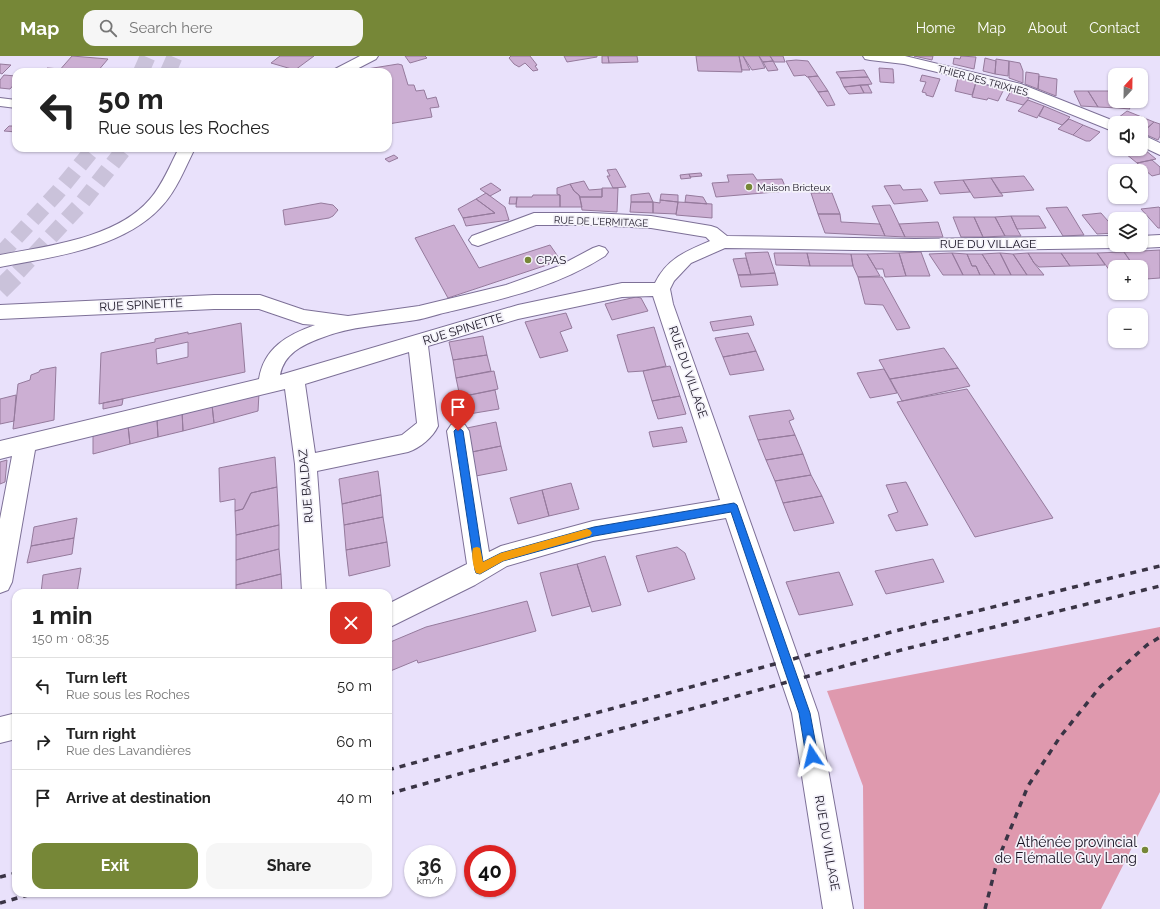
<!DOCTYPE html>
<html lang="en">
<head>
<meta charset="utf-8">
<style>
	body { margin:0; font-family:Raleway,sans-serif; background:#f6f6f6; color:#222; height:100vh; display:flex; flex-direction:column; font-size:15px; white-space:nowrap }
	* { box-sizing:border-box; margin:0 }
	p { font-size:13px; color:#767676 }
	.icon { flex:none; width:22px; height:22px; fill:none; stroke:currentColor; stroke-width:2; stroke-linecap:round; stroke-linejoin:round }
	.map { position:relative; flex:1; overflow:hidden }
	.sheet { position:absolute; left:12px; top:533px; width:380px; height:308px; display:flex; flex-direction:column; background:#fff; border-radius:12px; box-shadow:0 1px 3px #0004 }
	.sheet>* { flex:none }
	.banner { position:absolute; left:12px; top:12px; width:380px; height:84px; border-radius:12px; box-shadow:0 1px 3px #0004; background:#fff; color:#222; overflow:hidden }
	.needle { width:26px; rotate:22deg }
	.tools { position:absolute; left:1108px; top:12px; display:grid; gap:8px }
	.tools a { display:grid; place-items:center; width:40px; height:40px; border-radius:8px; background:#fff; box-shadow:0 1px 3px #0004; font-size:20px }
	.speed { position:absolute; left:404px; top:789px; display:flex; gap:8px; font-size:20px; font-weight:700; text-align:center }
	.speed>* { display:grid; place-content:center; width:52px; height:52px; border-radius:50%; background:#fff; box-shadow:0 1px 3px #0004; line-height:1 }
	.speed small { font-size:10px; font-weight:400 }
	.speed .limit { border:6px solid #d22; background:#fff; color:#111 }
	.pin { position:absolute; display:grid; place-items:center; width:34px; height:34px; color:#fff; margin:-41px -17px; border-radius:50% 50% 50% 0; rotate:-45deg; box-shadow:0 0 4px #0007 }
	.pin .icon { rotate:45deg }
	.me { position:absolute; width:44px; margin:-22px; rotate:350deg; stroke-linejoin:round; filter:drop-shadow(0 0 3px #0008) }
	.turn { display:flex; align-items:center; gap:14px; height:84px; padding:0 20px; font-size:18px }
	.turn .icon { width:52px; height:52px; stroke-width:2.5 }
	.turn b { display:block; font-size:28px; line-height:34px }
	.round { display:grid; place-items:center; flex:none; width:42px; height:42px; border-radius:12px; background:#f6f6f6 }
	.summary { display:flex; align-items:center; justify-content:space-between; height:68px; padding:0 20px }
	h1 { font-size:24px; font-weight:700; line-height:30px }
	.action { display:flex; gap:8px; margin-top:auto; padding:8px 20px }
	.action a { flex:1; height:46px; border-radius:12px; background:#768737; color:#fff; font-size:16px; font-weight:700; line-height:46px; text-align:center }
	.action a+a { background:#f6f6f6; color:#222 }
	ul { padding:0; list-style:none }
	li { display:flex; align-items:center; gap:12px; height:56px; padding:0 20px; border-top:1px solid #e0e0e0 }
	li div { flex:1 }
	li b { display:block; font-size:15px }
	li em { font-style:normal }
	header { display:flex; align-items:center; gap:24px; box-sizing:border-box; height:56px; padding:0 20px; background:#768737; color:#fff }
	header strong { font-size:19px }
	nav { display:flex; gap:22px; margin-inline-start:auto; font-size:14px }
	.search { width:280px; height:36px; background:#f6f6f6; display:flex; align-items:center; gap:10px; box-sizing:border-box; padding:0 14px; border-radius:12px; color:#767676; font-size:15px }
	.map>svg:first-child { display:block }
	.forest { fill:#df99ae }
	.building { fill:#ccafd3; stroke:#957a9c; fill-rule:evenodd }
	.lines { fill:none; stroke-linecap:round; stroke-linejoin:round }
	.major-tunnel-far1 { stroke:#cac2da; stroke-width:16; stroke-dasharray:16 8; stroke-linecap:butt }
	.major-tunnel { stroke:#cac2da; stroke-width:20; stroke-dasharray:20 10; stroke-linecap:butt }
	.minor-casing { stroke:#7d7097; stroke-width:2 }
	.minor { fill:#fff; fill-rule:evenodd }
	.rail { stroke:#3a3445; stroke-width:3.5; stroke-dasharray:6 6; stroke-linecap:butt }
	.route { fill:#1a73e8; stroke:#114b97 }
	.slow { fill:#f59e0b }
	.poi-dot { fill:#768737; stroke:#f4f2fa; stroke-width:1.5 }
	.labels { text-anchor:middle; stroke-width:3.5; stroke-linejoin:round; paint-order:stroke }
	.far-street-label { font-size:10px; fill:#171221; stroke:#f4f2fa }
	.far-poi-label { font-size:10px; fill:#171221; stroke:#f4f2fa; text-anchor:start }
	.street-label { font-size:12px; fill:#171221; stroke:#f4f2fa }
	.poi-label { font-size:12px; fill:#171221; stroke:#f4f2fa; text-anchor:start }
	.near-poi-label { font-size:14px; fill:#171221; stroke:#f4f2fa; text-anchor:end }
</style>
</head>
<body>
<header>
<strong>Map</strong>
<div class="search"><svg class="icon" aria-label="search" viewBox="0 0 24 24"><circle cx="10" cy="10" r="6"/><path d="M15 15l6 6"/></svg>Search here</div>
<nav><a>Home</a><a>Map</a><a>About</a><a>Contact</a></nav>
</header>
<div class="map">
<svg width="1160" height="853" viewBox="0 0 1160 853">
	<rect width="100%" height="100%" fill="#e9e1fb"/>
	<path class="forest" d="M1160,571V736L1101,853H864L863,730L827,635Z"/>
	<path class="building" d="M72,0L108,3L97,16H58Z
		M280,0H314L295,14L271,7Z
		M405,0H425L427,2L410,7Z
		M511,0H530L537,9L535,10L538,14L533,15L525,7L519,11L514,8L509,2Z
		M564,0H597V1L567,6Z
		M602,0H608L609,7H602Z
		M608,0H637L638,6L609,7Z
		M696,0H739L742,16L698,15Z
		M739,0H743L750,14H742Z
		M743,0H759L765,12L752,14Z
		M759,0H770L773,5L763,6Z
		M770,0H783L785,6H774Z
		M914,0H933L932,4Z
		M961,0L976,1L974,13L953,8L954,2L960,3Z
		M985,2L996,5L995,18L983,15Z
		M996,3L1009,5L1008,20L995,18Z
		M796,4L808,5L818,20L807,21L805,19L794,20L786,5Z
		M773,5L778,14L768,15L763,6Z
		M1009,5L1020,7L1023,15V27L1009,22Z
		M0,8L11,9L2,18L0,17Z
		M398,8L402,9L408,29H414L416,35L424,34L427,43L436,41L439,51L430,52L432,61L388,68V16H363L367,13Z
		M47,12L61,13L58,16H43Z
		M879,12L893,13L894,27L880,26Z
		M864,14L868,21L840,22L836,16Z
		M1026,16L1039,18L1038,33L1025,28Z
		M4,19L16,20V26L10,33L0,32V24Z
		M922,19L940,23L933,41L926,39V37L922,36L926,26L920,25Z
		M818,20L828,35L818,36L808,21Z
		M1039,20L1057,23L1056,40L1038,33Z
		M868,21L872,28L844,31L840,22Z
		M958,22L976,26L972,39L955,35Z
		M976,26L1004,33L998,45L988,42L987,44L972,41Z
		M860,29L864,37L849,38L844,31Z
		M860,29H868L872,37H864Z
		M828,35L835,49L827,50L818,36Z
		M1011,35L1030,41L1023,49L1006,44Z
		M1074,35H1088L1098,51L1081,50Z
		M1088,35H1110L1118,52L1098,51Z
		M1110,35L1115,36V45H1125L1130,53L1118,52Z
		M1028,44L1044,50L1037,62L1018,55Z
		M1044,50L1070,61L1062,69L1039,60Z
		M1127,55L1154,66L1142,77L1141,67H1119L1114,65Z
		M1069,63L1083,69L1073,79L1058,73Z
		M1154,66L1160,68V80L1158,84L1142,77Z
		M16,67V76L4,75L9,70H13Z
		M1083,69L1100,76L1090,85H1086L1073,79Z
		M1141,91L1145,94L1126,98L1120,93H1141Z
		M1145,94L1156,103L1137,107L1126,98Z
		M394,99L398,102L389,106L385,103Z
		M1152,104L1160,111V118L1152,120L1137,107Z
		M616,113L626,131L613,132L607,120H610L607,114Z
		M701,117L702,120L690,121L689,118Z
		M689,118L691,122L681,123L680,119Z
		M753,118L757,124L782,123L787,135L716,141L712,127L729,126L727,119Z
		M1024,120L1034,134L1000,137L991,122Z
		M991,122L1003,140L974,142L963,124Z
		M963,124L970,136L940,138L934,126Z
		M584,125L589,134L602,133V141H580L579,139L574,135L570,128Z
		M491,127L501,134L490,140L480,133Z
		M570,128L574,135L579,139L582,151H560V139L557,138V132Z
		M900,129L903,134L921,133L928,145L894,148L884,130Z
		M602,132H618L617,156L582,154L580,141H602Z
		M486,137L505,151L509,164L466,170L463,162L495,157L476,143Z
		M649,137L653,146H631V139Z
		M811,137H832L840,158H818Z
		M661,138L678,139V146L660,144Z
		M533,139H560V151H516L517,141H532Z
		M686,139L703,141L707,148L685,146Z
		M510,141H517L516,148H509Z
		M476,143L495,157L463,162L458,153Z
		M660,144L678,146L676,158L653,157V146L660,147Z
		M631,146H653V157L630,156Z
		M678,146L712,148V162L676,159Z
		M321,147L333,149L338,154L333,160L329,162L285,169L283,154Z
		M890,149L899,168L905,181L885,180L872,150Z
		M1067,151L1084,179L1063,180L1046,152Z
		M1159,151L1160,152V172H1158L1141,153Z
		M1101,157L1115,173V177L1097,178L1082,159Z
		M818,158H840L841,166L880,168L885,180L825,177Z
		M1011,160L1017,173L1021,180H1005L995,161Z
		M1011,160H1039L1046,172L1017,173Z
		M953,161H974L983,181H961Z
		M974,161H995L1005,180L983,181Z
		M938,166L943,181H905L899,168Z
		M454,169L479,212L550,189L559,202L548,207L550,208L448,242L415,182Z
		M1160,194V222L1146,223L1141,218V211H1134L1124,196Z
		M768,196L775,217L751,219L745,197Z
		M921,196L930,220H906L899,197Z
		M1124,196L1134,210L1115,211V222L1097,197Z
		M774,197H807L810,210L776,209Z
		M807,197L851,198L853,210H810Z
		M899,197L906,220L885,221L883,213H876L867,198Z
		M952,197L967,198L972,210H976L980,219H963Z
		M952,197L963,219H943L929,198Z
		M1000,197L1013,198L1027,219H1011Z
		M1000,197L1011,219H995L982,198Z
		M1028,197H1061L1070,210L1039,211L1034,207Z
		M1028,197L1034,207L1044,219H1027L1013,198Z
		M1061,197H1097L1105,209L1070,210Z
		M851,198H867L880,220L858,221L853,210Z
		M967,198H982L995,219H980L976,210H972Z
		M746,202L751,219H738L733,203Z
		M775,217L778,229L741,231L738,219Z
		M858,221H882L910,272L897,274L883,249L865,248Z
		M636,241L641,242L648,255L612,264L605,248Z
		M566,257L572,272L560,276L568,295L540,302L525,266Z
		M751,260L754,269L713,275L710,266Z
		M241,267L245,316L99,348L101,297L155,286V283L188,276V278ZM188,286V301L157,308L156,293Z
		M654,271L666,310L643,315L628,316L617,279Z
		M748,277L756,295L723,301L715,282Z
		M483,280L487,299L453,304L449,286Z
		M944,292L958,312L890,323L879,304Z
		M756,295L764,314L730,319L723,301Z
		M487,299L491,315L456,322L453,304Z
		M670,310L680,340L652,345L643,315Z
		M56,311L54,364L13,373L18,328L30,324L31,319L39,316L40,314Z
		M958,312L970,330L902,345L890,323Z
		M884,313L897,337L870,342L857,317Z
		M494,315L498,333L460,341L456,322Z
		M967,333L1053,462L975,481L897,346Z
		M495,334L499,353L463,359L460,341Z
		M259,337L258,355L214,367L212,349Z
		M16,339L14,365L0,368V343Z
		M680,340L686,358L658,363L652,345Z
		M123,343L122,349L103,353V347Z
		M212,349L214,367L183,375L182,355Z
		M790,354L794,363L789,365L795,379L758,384L749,360Z
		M182,355L183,375L158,381L157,363Z
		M157,363L158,381L130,388L128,370Z
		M496,366L501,390L472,396L467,372Z
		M128,370L130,388L93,398V380Z
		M682,371L687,386L653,391L649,376Z
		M795,379L803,398L766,404L758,384Z
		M501,390L507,414L476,420L472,396Z
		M803,398L811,419L775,425L766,404Z
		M275,401L277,431L251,437L243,453L235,455V443L220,446L219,412Z
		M7,404L5,426L0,428V406Z
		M378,415L381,439L342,448L339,423Z
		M811,419L822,440L783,447L775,425Z
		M906,426L928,469L896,475L888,459L898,456L886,429Z
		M571,427L579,453L549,460L542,434Z
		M277,431L279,469L236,479L235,455L243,453L251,437Z
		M542,434L549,460L518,468L510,442Z
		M381,439L383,461L344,469L342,448Z
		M822,440L834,467L794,475L783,447Z
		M383,461L387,486L346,494L344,469Z
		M77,462L74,482L31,490L34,471Z
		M279,469V493L236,504V479Z
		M74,482L72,498L27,507L31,490Z
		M387,486L390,510L349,520L346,494Z
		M677,491L685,497L695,523L648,536L636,500Z
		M279,493L281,518L236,529V504Z
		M605,500L621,549L592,556L577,508Z
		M933,503L944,526L886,538L875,515Z
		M577,508L590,550L552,560L540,517Z
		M81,512L77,537H41L43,519Z
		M839,516L853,549L799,559L786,526Z
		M281,518L282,537H236V529Z
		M527,545L536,575L418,607L417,604L388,616V587L426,571Z"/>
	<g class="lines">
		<path class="major-tunnel-far1" d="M141,16L148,0
			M168,16L175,0
			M0,199L57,137L94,92
			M18,216L81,148L125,92"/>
		<path class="major-tunnel" d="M0,234L19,215"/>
		<defs>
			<path id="minor" d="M360,0H378L376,3L351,16H333L335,13Z
				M863,0H905L1021,28L1119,67H1115V76L1110,74L1011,34L904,8L870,4L865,3Z
				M0,42L16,44V52L0,50Z
				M1141,78L1160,87V99L1141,90Z
				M179,92H195C185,112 176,136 160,152C121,193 52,201 0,211V199C48,190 117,182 150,143C163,128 170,109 179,92Z
				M534,157H592L651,160L711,170L717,172L727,180L915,183L1115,180V189H1122L1115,192L915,195L725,192L691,207L674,225L670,233L673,248L818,657L853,853H823L792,657L726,462L593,485L507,510L475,529L388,572V548L467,508L447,375L451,369L458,366L465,369L469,375L489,496L501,490L593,465L720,444L653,240L622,241L518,263L428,290L438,370C433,381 420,392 408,396L317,415L326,537H302L295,408L285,333L35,394L12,526L8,534L0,537V463L12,400L0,403V385L259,323C264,292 287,279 315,269L303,268L259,253H214L0,263V249L214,239H260L304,254L348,260L419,250L506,229L559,210L593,192L599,190L605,192L608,196L605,200C557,231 503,243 448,256C438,258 427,262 416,264C384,269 351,270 321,282C302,289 284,298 280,319L518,249L622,227H655C667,202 687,195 710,185L706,181L651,172L592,169H536L478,190L472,188L469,184L472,180ZM409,296L417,367L402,379L315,397L305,328Z
				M1160,179V191L1141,192L1134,189H1141V180Z
				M16,657V683L0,687V661Z"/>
		</defs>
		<use href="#minor" class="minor-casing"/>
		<use href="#minor" class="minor"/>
		<path class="rail" d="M388,714L895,575L1160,510
			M388,738L905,593L1160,530
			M0,821L16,817
			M0,847L35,837
			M985,853L997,806L1028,730L1060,681L1100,631L1147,589L1160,581"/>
	</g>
	<path class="route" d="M458,371L463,375L483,506L501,497L594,471L734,447L737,449L810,657L818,700L816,704L812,705L808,704L806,700L799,657L731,456L594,480L503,505L480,518L476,517L475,514L454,375Z"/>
	<path class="slow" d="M587,473L590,474L592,477L590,480L503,505L480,518L476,517C473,510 471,499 473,492L477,491L480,492L483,506L501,497Z"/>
	<g class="poi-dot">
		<circle cx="749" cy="131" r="4"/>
		<circle cx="528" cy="204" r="4"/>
		<circle cx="1145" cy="794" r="4"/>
	</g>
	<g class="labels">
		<g class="far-street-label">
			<text transform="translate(983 24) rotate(15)" y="4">THIER DES TRIXHES</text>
			<text transform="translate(601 165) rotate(2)" y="4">RUE DE L'ERMITAGE</text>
		</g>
		<g class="far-poi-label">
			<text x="757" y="135">Maison Bricteux</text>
		</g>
		<g class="street-label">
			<text x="988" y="192">RUE DU VILLAGE</text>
			<text transform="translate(141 249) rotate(-3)" y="4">RUE SPINETTE</text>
			<text transform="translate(463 273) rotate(-17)" y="4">RUE SPINETTE</text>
			<text transform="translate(688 316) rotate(71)" y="4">RUE DU VILLAGE</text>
			<text transform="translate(306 430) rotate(-95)" y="4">RUE BALDAZ</text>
			<text transform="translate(827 787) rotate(80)" y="4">RUE DU VILLAGE</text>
		</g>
		<g class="poi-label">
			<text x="536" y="208">CPAS</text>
		</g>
		<g class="near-poi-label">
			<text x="1137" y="791">Athénée provincial<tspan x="1137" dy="16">de Flémalle Guy Lang</tspan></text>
		</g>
	</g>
</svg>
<div class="tools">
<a><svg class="needle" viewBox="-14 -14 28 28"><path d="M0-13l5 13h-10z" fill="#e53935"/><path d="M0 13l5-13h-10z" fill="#767676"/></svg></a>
<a><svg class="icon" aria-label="sound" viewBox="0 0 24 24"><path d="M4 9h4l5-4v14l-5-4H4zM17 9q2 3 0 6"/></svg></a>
<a><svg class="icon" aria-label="search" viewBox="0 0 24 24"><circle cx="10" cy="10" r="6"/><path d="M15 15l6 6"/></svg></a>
<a><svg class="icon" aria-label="layers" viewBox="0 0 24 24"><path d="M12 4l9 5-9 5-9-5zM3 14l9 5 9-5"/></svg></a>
<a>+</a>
<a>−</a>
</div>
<div class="speed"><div>36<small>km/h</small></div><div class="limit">40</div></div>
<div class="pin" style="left:458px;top:375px;background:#d93025"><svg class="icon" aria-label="arrive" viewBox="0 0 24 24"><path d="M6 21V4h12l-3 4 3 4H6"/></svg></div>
<svg class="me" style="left:812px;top:700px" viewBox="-20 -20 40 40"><path d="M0-17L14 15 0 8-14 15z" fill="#1a73e8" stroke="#fff" stroke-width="4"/></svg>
<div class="banner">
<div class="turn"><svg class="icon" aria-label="left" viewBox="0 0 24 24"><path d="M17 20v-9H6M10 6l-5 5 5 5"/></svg><div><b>50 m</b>Rue sous les Roches</div></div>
</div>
<section class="sheet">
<div class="summary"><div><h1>1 min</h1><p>150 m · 08:35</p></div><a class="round" style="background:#d93025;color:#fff"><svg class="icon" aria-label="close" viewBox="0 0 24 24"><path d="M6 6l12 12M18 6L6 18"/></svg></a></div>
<ul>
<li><svg class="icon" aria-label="left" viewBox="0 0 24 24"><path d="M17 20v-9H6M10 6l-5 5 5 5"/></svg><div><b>Turn left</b><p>Rue sous les Roches</p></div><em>50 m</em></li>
<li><svg class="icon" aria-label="right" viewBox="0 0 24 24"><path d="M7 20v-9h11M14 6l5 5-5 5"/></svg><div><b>Turn right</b><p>Rue des Lavandières</p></div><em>60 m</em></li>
<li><svg class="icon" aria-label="arrive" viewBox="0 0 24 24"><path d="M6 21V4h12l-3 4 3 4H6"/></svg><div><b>Arrive at destination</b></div><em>40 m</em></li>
</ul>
<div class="action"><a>Exit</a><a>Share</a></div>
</section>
</div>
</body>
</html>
